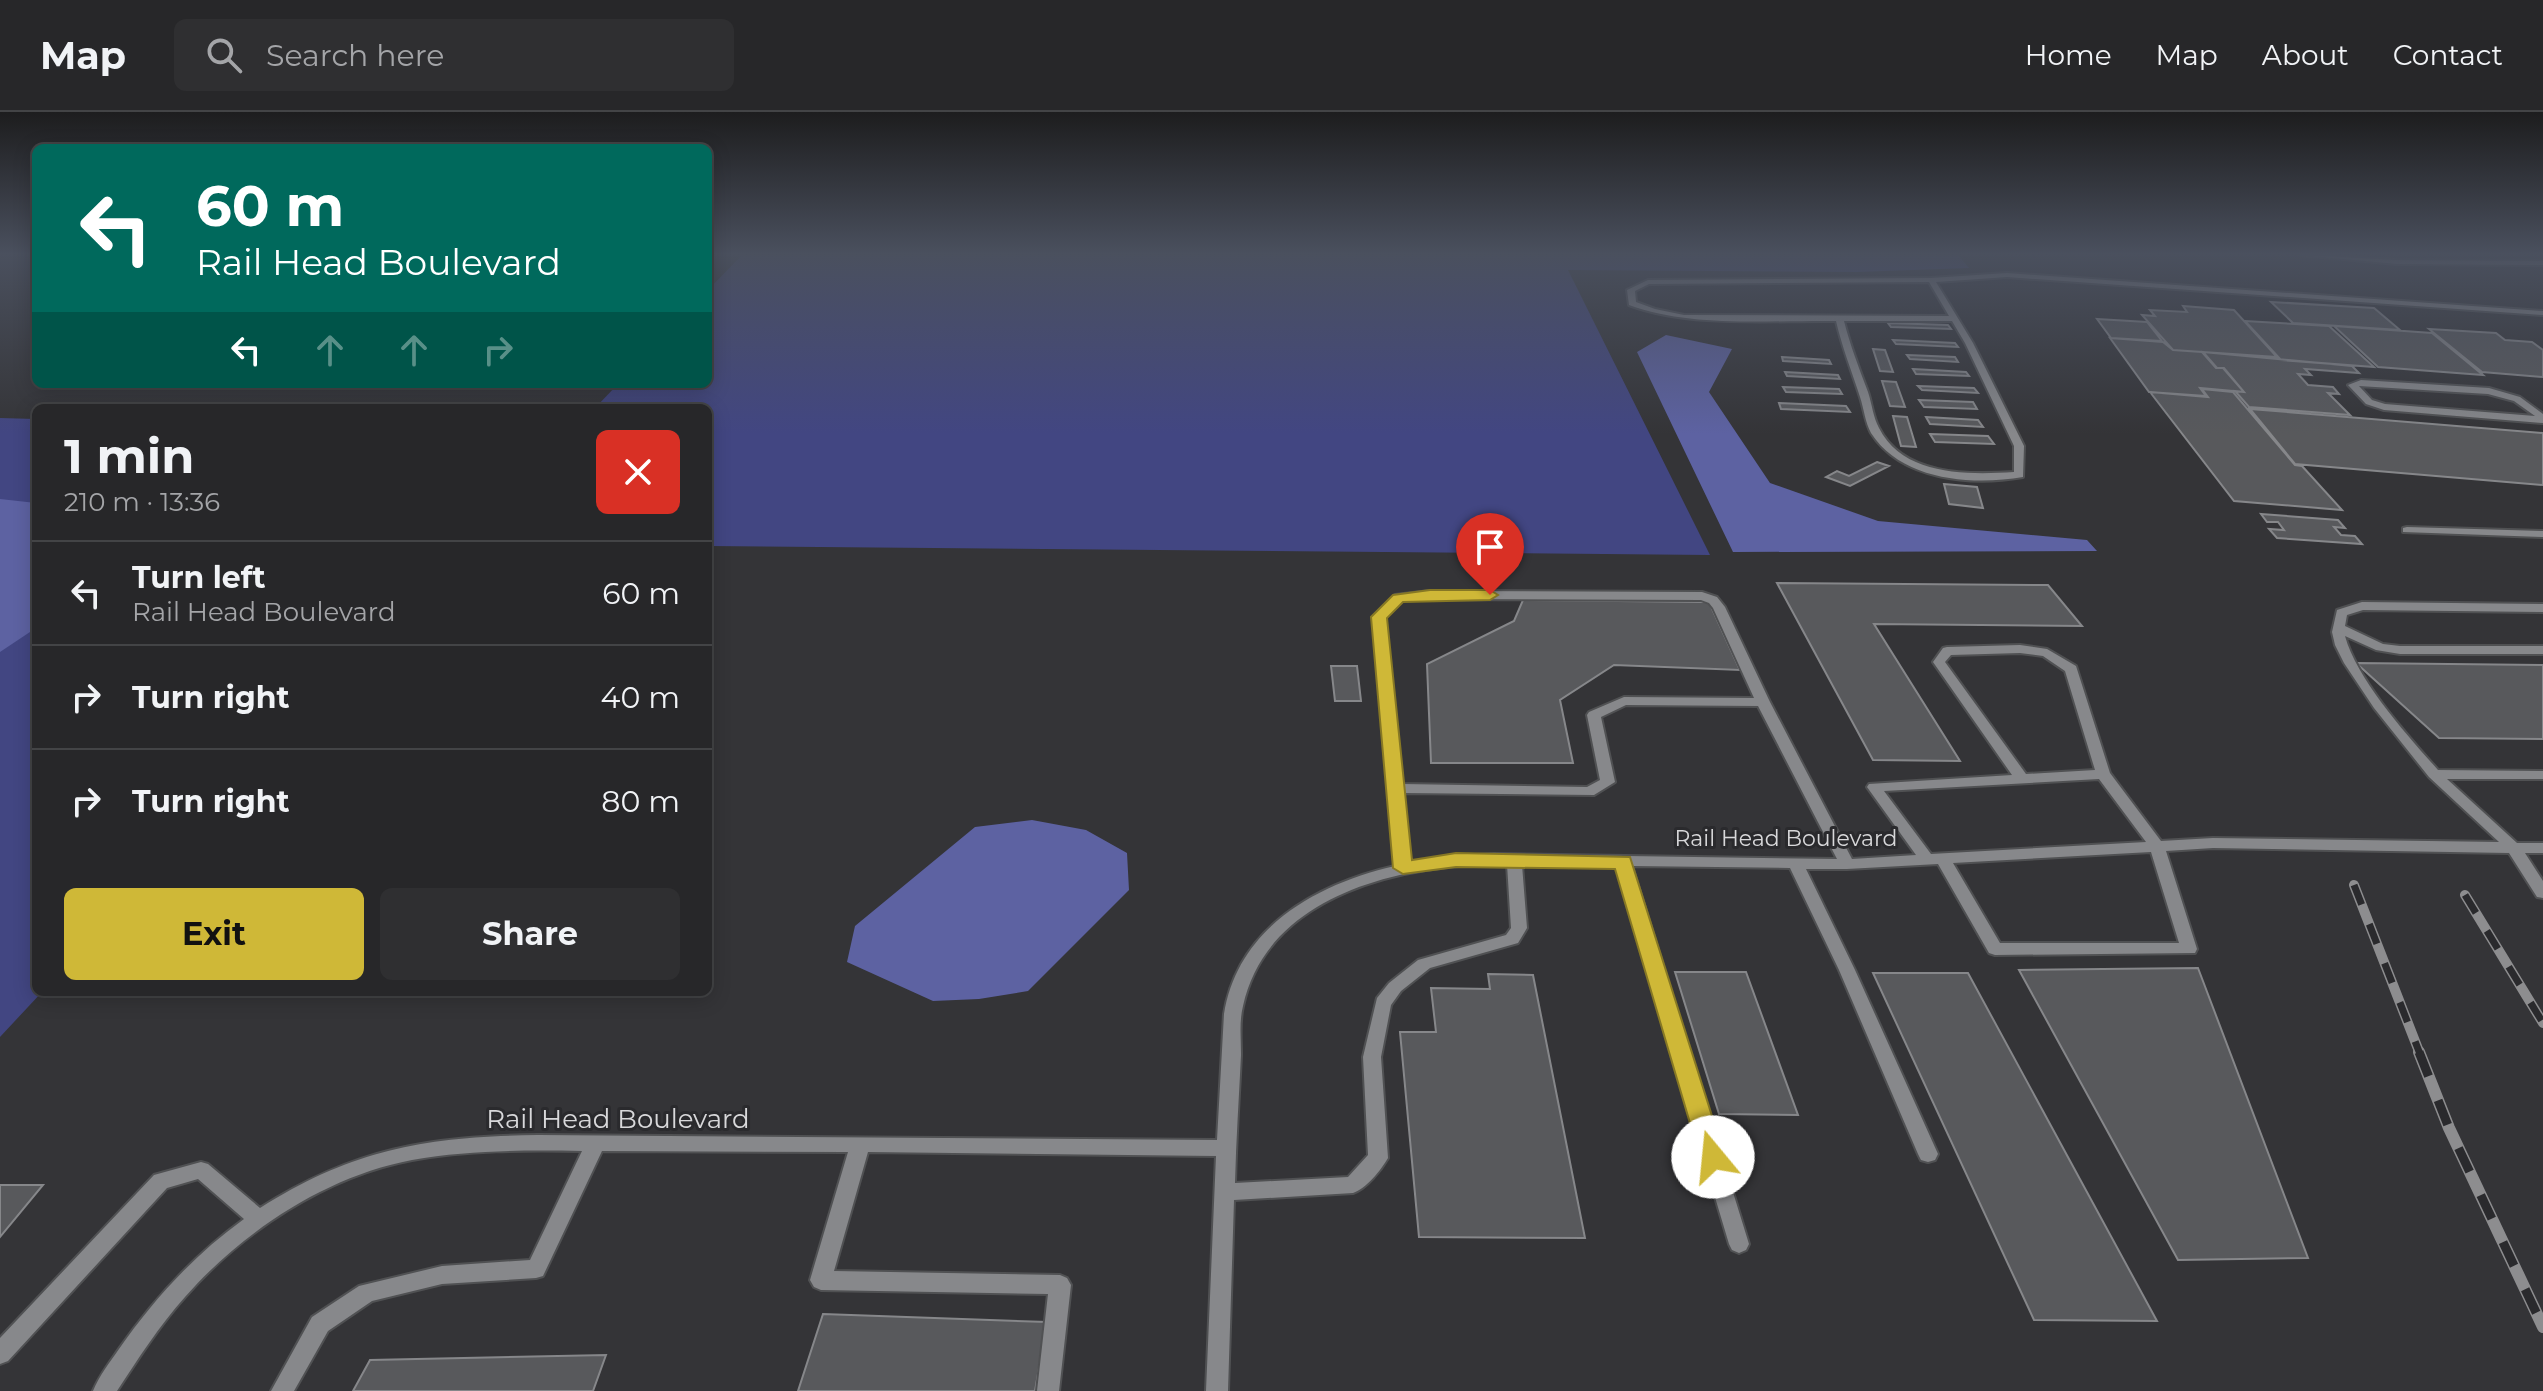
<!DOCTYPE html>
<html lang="en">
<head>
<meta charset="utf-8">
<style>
	body { margin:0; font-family:Montserrat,sans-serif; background:#2f2f31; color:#f1f3f6; height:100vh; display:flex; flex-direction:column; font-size:30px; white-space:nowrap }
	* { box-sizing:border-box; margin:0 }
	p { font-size:26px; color:#a4a5a8 }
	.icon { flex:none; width:44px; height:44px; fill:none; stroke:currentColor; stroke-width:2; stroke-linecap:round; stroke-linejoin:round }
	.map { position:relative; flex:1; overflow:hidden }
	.panel { position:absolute; left:32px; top:292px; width:680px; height:592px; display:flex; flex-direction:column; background:#272729; border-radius:12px; box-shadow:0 4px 20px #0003,0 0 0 2px #434446 }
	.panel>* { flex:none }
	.hud { position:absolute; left:32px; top:32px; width:680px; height:244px; border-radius:12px; box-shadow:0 4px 20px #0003,0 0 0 2px #434446; background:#00695c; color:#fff; overflow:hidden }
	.pin { position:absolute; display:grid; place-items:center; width:68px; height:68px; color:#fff; margin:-82px -34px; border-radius:50% 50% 50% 0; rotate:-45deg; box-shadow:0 0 8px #0007 }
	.pin .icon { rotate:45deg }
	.me { position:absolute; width:88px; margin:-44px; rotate:343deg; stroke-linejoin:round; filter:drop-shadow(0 0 6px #0008) }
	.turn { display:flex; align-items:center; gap:28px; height:168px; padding:0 32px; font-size:36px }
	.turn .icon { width:104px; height:104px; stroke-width:2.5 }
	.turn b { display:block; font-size:56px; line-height:68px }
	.lanes { display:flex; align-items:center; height:76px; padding:0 32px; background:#0003; justify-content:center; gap:40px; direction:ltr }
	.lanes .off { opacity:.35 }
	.round { display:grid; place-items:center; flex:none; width:84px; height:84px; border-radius:12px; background:#2f2f31 }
	.headline { display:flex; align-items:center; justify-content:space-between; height:136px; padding:0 32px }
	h1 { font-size:48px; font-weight:700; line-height:60px }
	.button { display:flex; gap:16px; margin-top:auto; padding:16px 32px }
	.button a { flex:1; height:92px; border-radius:12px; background:#cfb837; color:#111; font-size:32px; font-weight:700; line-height:92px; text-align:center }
	.button a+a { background:#2f2f31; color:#f1f3f6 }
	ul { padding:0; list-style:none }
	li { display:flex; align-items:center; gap:24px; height:104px; padding:0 32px; border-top:2px solid #434446 }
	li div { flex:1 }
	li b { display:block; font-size:30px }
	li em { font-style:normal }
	header { display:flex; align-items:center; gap:48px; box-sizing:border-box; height:112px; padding:0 40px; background:#272729; border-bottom:2px solid #434446 }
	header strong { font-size:38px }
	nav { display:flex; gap:44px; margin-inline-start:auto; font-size:28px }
	.search { width:560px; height:72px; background:#2f2f31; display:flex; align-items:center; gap:20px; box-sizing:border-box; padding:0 28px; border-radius:12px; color:#a4a5a8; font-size:30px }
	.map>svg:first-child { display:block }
	.green { fill:#424682 }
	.water { fill:#5d62a2 }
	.building { fill:#58595c; stroke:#86878a; stroke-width:2 }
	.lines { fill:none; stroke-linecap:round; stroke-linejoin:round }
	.minor-casing { stroke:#505153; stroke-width:4 }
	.minor { fill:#87888b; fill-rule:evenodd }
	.rail-far1-casing { stroke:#8d8d8f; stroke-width:10 }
	.rail-casing { stroke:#8d8d8f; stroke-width:12 }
	.rail-far1 { stroke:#2a2a2d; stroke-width:7; stroke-dasharray:21; stroke-linecap:butt }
	.rail { stroke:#2a2a2d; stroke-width:9; stroke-dasharray:26; stroke-linecap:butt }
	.route { fill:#cfb837; stroke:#877824; stroke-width:2 }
	.labels { text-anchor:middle; stroke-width:6; stroke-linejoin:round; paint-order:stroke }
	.street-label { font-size:22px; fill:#d8d8da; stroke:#2a2a2d }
	.near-street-label { font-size:26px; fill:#d8d8da; stroke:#2a2a2d }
</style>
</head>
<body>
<header>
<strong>Map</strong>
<div class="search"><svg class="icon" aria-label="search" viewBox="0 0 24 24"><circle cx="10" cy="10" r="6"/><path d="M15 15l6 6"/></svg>Search here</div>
<nav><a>Home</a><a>Map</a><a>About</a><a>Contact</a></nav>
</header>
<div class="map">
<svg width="2543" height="1279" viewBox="0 0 2543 1279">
	<rect width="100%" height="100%" fill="#343437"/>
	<path class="green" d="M742,143H1958L1969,156L1857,160L1568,158L1710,443L708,434V296H595L618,272H708V178Z
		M0,306L36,307V880H42L0,925Z"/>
	<path class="water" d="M1666,223L1732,237L1709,280L1770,371L1878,409L2087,428L2097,439L1733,440L1637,240Z
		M0,387L36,391V516L0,540Z
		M1032,708L1086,718L1127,741L1129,778L1028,879L979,887L933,889L847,850L855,814L975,715Z"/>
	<path class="building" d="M2271,190L2374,196L2400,218L2293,211Z
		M2183,194L2234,198L2277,245L2173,238L2142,203L2155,204L2150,198L2187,200Z
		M2097,207L2147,210L2162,229L2111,226Z
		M2245,209L2329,214L2374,255L2281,248Z
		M1888,211L1948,213L1951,217L1891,215Z
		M2334,214L2432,221L2483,263L2378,255Z
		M2429,217L2496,221L2505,228L2532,230L2543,238V265L2482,260Z
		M2110,226L2163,230L2173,238L2202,240L2216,256H2223L2244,280L2200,276L2206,284L2149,280Z
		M1893,228L1955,231L1958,235L1896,232Z
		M1873,237L1885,238L1893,260L1880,259Z
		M2203,240L2352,254L2359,261L2305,257L2311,263L2298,262L2308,273L2333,275L2339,282L2328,281L2350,303L2249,295L2235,279L2244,280L2224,256H2217Z
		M1907,243L1955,245L1958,250L1910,247Z
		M1782,245L1829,248L1831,252L1783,249Z
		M1913,257L1966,260L1969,264L1916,262Z
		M1785,260L1838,263L1840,267L1787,264Z
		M1882,269L1896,270L1905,295L1890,294Z
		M1918,274L1974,276L1978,281L1922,278Z
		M1783,275L1839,277L1842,282L1786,280Z
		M2202,277L2233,280L2295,353L2302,354L2342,398L2234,389L2150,280L2208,285Z
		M1919,288L1973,290L1977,297L1924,295Z
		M1779,291L1846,294L1850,300L1781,297Z
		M2250,297L2543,321V373L2295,352Z
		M1893,304L1907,305L1916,335L1901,334Z
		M1926,305L1978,308L1983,315L1930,312Z
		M1930,322L1988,324L1994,332L1935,330Z
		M1877,350L1889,354L1850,374L1826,365L1837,359L1849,364Z
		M1944,372L1977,375L1983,396L1949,392Z
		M2261,402L2338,408L2345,416L2334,415L2341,423L2355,424L2362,432L2277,426L2269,417L2284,418L2278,410H2267Z
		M1777,471L2048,473L2082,514L1874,512L1960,649L1873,648Z
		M1523,488L1709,490L1740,558L1614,553L1560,588L1573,651H1431L1427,552L1514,509Z
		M2356,551L2543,553V627L2439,626Z
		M1331,554H1357L1361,589H1335Z
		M2198,856L2308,1146L2178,1148L2019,858Z
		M1675,860H1746L1798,1003L1719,1002Z
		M1873,861H1968L2157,1209L2034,1208Z
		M1488,862L1533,863L1585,1126L1419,1125L1400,920H1436L1431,876L1490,877Z
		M0,1073H43L0,1125Z
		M823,1202L1047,1210L1035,1279H798Z
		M606,1243L593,1279H353L370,1248Z"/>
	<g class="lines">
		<defs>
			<path id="minor" d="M2301,143L2397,148L2543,149V153L2397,152Z
				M2007,161L2543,199V203L2007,165L1936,170L1973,231L2024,334L2023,365C1971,374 1901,368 1871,321C1865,310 1864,297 1860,285C1852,260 1842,235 1836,209C1770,208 1691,216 1629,193L1627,178L1648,168L1931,166ZM1929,170L1949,204L1684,203L1655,197L1636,190L1635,179L1649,172ZM1844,209H1952L1965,231L2014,334V360C1968,363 1903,364 1879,316C1873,305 1872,292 1868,280C1859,256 1850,233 1844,209Z
				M2361,268L2489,276L2520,285L2543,302V311L2384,298L2366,292L2348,273ZM2359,274L2488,282L2514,289L2535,304L2385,292L2372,288Z
				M2407,415L2543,419V425L2403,420V416Z
				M1430,479L1702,480L1717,485L1725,495L1770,590L1852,747L1916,743L1867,675L1869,672L2012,663L1933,550L1943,536L1947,535L2020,533L2047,537L2076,554L2110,661L2161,729L2213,726L2499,730L2429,665L2374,596L2344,551L2335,533L2332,520L2337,498L2362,490L2543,492V500L2363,498L2347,503L2345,514L2383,532L2400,534H2543V542H2400L2376,538L2345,524C2357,568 2407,623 2438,658L2543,659V667H2447L2517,731H2543V741H2525L2543,769V786L2537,785L2509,741L2213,736L2166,739L2197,837L2195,841L1995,843L1989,841L1938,752L1847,757H1806L1855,858L1938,1042L1935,1048L1928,1050L1921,1048L1918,1042L1839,858L1790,756L1632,754L1749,1132L1746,1138L1739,1141L1732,1138L1729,1132L1616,754L1522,753L1527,816L1518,831L1430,856L1401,879L1391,893L1381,945L1388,1046C1381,1058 1366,1077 1353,1081L1234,1088L1228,1279H1206L1216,1044L868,1040L834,1159L1060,1163L1067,1166L1071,1173L1059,1279H1037L1048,1182L821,1178L814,1175L810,1168L848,1040L602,1039L543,1164L536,1166L442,1172L372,1189L328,1219L294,1279H271L312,1205L359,1174L442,1154L530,1148L582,1039C525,1038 468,1038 412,1048C326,1064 242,1120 185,1185C159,1214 138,1247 117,1279H93C99,1264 110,1250 119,1237C154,1187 194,1143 244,1107L198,1067L167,1076L8,1249L0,1252V1226L154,1063L201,1050L208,1052L260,1096C355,1036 427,1025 538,1023L1217,1028L1224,902C1238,815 1317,772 1395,754L1373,505L1395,483ZM1430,487L1701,488L1709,491L1713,496L1754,586L1624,585L1589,600L1587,603L1600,668L1587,675L1402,672L1385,506L1402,489ZM2020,541L2043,544L2065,559L2095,658L2026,662L1945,550L1951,543ZM1626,593L1758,594L1837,747L1494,742L1456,744L1410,751L1403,681L1594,683L1615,670L1601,605ZM2099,667L2146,730L1931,742L1884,679ZM2151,740L2179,831H2000L1953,751ZM1507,752L1511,816L1506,823L1418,848L1389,871L1377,886L1363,945L1368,1043L1348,1065L1235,1071C1236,1028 1239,985 1241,943C1241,926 1239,910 1243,894C1268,780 1407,751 1507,752Z"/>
		</defs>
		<use href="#minor" class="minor-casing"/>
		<use href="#minor" class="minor"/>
		<defs>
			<path id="rail-far1" d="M2354,773L2420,942
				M2465,783L2543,911"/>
			<path id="rail" d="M2419,940L2449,1016L2543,1215"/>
		</defs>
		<use href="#rail-far1" class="rail-far1-casing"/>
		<use href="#rail" class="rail-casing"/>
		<use href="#rail-far1" class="rail-far1"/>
		<use href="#rail" class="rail"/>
	</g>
	<linearGradient id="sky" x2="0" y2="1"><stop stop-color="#1d1d1e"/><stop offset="0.44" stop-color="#4a505e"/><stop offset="1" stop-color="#4a505e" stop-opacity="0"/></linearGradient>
	<rect width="2543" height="322" fill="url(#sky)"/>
	<path class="route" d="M1430,478H1490L1498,483L1490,488L1403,490L1387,506L1412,748L1456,741L1630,745L1725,1045L1722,1052L1713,1055L1704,1052L1700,1045L1615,757L1456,755L1403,762L1393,756L1371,505L1393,483Z"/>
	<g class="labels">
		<g class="street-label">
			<text x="1786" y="734">Rail Head Boulevard</text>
		</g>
		<g class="near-street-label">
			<text x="618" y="1016">Rail Head Boulevard</text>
		</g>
	</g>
</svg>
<div class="pin" style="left:1490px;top:483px;background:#d93025"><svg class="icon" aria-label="arrive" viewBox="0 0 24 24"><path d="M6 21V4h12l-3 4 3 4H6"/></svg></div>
<svg class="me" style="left:1713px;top:1045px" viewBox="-20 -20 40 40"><circle r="19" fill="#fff"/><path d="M0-13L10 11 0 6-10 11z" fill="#cfb837"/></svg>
<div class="hud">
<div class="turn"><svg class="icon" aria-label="left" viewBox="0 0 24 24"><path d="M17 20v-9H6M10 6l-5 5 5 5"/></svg><div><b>60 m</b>Rail Head Boulevard</div></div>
<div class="lanes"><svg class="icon" aria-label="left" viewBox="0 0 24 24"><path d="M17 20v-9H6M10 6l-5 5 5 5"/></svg><svg class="icon off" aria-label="ahead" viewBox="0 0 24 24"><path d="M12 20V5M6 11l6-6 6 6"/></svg><svg class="icon off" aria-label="ahead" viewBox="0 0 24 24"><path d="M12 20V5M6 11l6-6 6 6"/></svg><svg class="icon off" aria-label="right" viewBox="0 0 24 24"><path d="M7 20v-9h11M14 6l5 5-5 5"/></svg></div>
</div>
<section class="panel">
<div class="headline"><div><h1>1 min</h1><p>210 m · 13:36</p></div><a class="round" style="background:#d93025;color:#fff"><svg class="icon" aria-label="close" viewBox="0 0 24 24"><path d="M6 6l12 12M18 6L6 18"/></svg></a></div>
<ul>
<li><svg class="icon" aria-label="left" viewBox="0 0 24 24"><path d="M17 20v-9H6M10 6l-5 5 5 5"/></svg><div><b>Turn left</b><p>Rail Head Boulevard</p></div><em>60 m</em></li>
<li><svg class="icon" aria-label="right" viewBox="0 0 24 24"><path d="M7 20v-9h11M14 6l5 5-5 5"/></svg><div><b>Turn right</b></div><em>40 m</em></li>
<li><svg class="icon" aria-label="right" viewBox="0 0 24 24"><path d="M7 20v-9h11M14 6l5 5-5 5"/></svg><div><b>Turn right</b></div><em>80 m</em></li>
</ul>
<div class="button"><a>Exit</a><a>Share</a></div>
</section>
</div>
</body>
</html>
